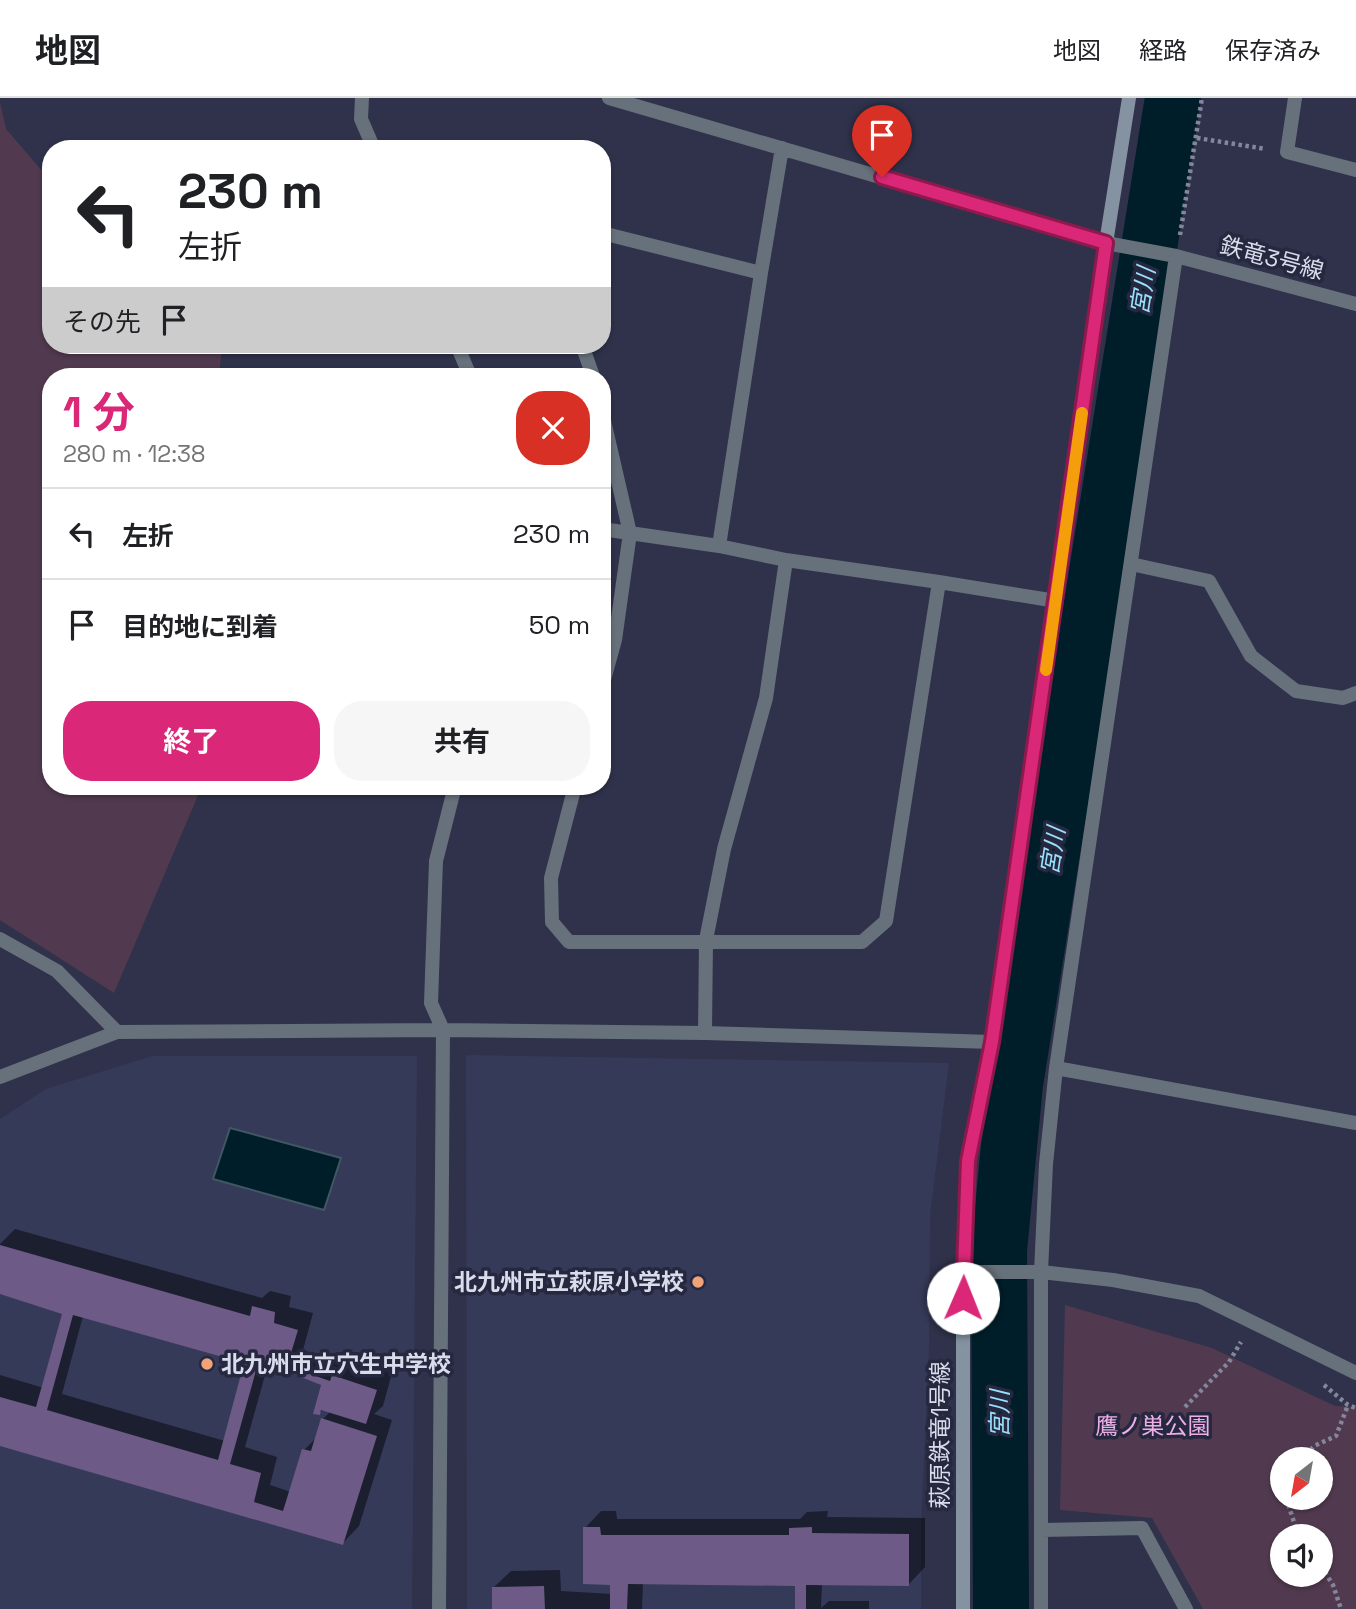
<!DOCTYPE html>
<html lang="ja">
<head>
<meta charset="utf-8">
<style>
	body { margin:0; font-family:"Space Grotesk","Noto Sans JP",sans-serif; background:#f6f6f6; color:#202124; height:100vh; display:flex; flex-direction:column; font-size:26px; white-space:nowrap }
	* { box-sizing:border-box; margin:0 }
	p { font-size:23px; color:#757577 }
	.icon { flex:none; width:38px; height:38px; fill:none; stroke:currentColor; stroke-width:2; stroke-linecap:round; stroke-linejoin:round }
	.map { position:relative; flex:1; overflow:hidden }
	.panel { position:absolute; left:42px; top:270px; width:569px; height:427px; display:flex; flex-direction:column; background:#fff; border-radius:28px; box-shadow:0 2px 5px #0004 }
	.panel>* { flex:none }
	.hud { position:absolute; left:42px; top:42px; width:569px; height:214px; border-radius:28px; box-shadow:0 2px 5px #0004; background:#fff; color:#202124; overflow:hidden }
	.needle { width:46px; rotate:211deg }
	.tools { position:absolute; left:1270px; top:1349px; display:grid; gap:14px }
	.tools a { display:grid; place-items:center; width:63px; height:63px; border-radius:50%; background:#fff; box-shadow:0 2px 5px #0004; font-size:35px }
	.pin { position:absolute; display:grid; place-items:center; width:60px; height:60px; color:#fff; margin:-72px -30px; border-radius:50% 50% 50% 0; rotate:-45deg; box-shadow:0 0 7px #0007 }
	.pin .icon { rotate:45deg }
	.me { position:absolute; width:77px; margin:-38px; rotate:1deg; stroke-linejoin:round; filter:drop-shadow(0 0 5px #0008) }
	.turn { display:flex; align-items:center; gap:24px; height:147px; padding:0 21px; font-size:32px }
	.turn .icon { width:91px; height:91px; stroke-width:2.5 }
	.turn b { display:block; font-size:49px; line-height:60px }
	.then { display:flex; align-items:center; height:66px; padding:0 21px; background:#0003; gap:14px; font-size:26px }
	.round { display:grid; place-items:center; flex:none; width:74px; height:74px; border-radius:28px; background:#f6f6f6 }
	.headline { display:flex; align-items:center; justify-content:space-between; height:119px; padding:0 21px }
	h1 { font-size:42px; font-weight:700; line-height:52px; color:#db2777 }
	.cta { display:flex; gap:14px; margin-top:auto; padding:14px 21px }
	.cta a { flex:1; height:80px; border-radius:28px; background:#db2777; color:#fff; font-size:28px; font-weight:700; line-height:80px; text-align:center }
	.cta a+a { background:#f6f6f6; color:#202124 }
	ul { padding:0; list-style:none }
	li { display:flex; align-items:center; gap:21px; height:91px; padding:0 21px; border-top:2px solid #e0e0e0 }
	li div { flex:1 }
	li b { display:block; font-size:26px }
	li em { font-style:normal }
	header { display:flex; align-items:center; gap:42px; box-sizing:border-box; height:98px; padding:0 35px; background:#fff; border-bottom:2px solid #e0e0e0 }
	header strong { font-size:33px }
	nav { display:flex; gap:38px; margin-inline-start:auto; font-size:24px }
	.map>svg:first-child { display:block }
	.built { fill:#353a58 }
	.green { fill:#513a4f; fill-rule:evenodd }
	.water { fill:#001e29; stroke:#415763; stroke-width:2 }
	.shadow { fill:#0007; fill-rule:evenodd }
	.lines { fill:none; stroke-linecap:round; stroke-linejoin:round }
	.river { stroke:#001e29; stroke-width:56 }
	.building { fill:#6d5a86; fill-rule:evenodd }
	.path { stroke:#84879b; stroke-width:4.5; stroke-dasharray:3.5 3.5; stroke-linecap:butt }
	.street { stroke:#67717b; stroke-width:14 }
	.secondary { stroke:#8492a2; stroke-width:14 }
	.route-casing { stroke:#8e194d; stroke-width:18 }
	.route { stroke:#db2777; stroke-width:12 }
	.slow { stroke:#f59e0b; stroke-width:12 }
	.poi-dot { fill:#f0a378; stroke:#25283f; stroke-width:2.5 }
	.labels { text-anchor:middle; stroke-width:7; stroke-linejoin:round; paint-order:stroke }
	.street-label { font-size:23px; fill:#d9dceb; stroke:#25283f }
	.poi-label { font-size:23px; font-weight:bold; fill:#d9dceb; stroke:#25283f; text-anchor:end }
	.park-label { font-size:23px; fill:#eeafe7; stroke:#25283f }
	.water-label { font-size:24px; font-style:italic; fill:#98e1fd; stroke:#25283f }
</style>
</head>
<body>
<header>
<strong>地図</strong>
<nav><a>地図</a><a>経路</a><a>保存済み</a></nav>
</header>
<div class="map">
<svg width="1356" height="1511" viewBox="0 0 1356 1511">
	<rect width="100%" height="100%" fill="#2f324a"/>
	<path class="built" d="M466,957L949,965L930,1118L929,1250L921,1429V1511H467Z
		M152,958H417L412,1511H0V1021L46,991Z"/>
	<path class="green" d="M0,4L6,31L51,83V247H222L219,278H51V688H202L114,895L0,822Z
		M1065,1207L1212,1250L1335,1308L1356,1309V1511H1203L1152,1420L1060,1412ZM1283,1362H1321V1400H1283ZM1283,1438H1321V1477H1283Z"/>
	<path class="water" d="M230,1030L341,1060L324,1112L213,1081Z"/>
	<path class="shadow" d="M15,1131L262,1200L270,1193L291,1198L289,1209L313,1215L303,1252L345,1266L350,1261L392,1275L383,1308L374,1316L392,1322L359,1428L343,1445L0,1347V1277L44,1290L65,1215L0,1194V1146ZM83,1218L246,1263L225,1343L62,1296ZM267,1270L287,1272L324,1286L319,1315L324,1311L331,1313L323,1321L318,1338L304,1352L291,1394L270,1387L277,1359L245,1349Z
		M601,1413H616L617,1421H800L807,1414L828,1413L827,1419L925,1420V1469L909,1486H822L821,1510L829,1503H869V1511H796L797,1487L643,1484L642,1511H494V1489L511,1473L560,1472L561,1493L612,1496V1485L585,1430Z"/>
	<g class="lines">
		<path class="river" d="M1001,1511L999,1152L1015,986L1173,0"/>
	</g>
	<path class="building" d="M0,1147L250,1218L252,1208L275,1214L274,1225L298,1232L287,1268L330,1283L332,1277L377,1292L366,1326L321,1312L320,1317L313,1316L321,1287L286,1273L285,1276L257,1269L230,1366L261,1375L254,1404L283,1413L302,1351L311,1353L321,1320L377,1338L343,1447L0,1348V1299L36,1309L62,1216L0,1196ZM73,1217L244,1265L218,1362L47,1312Z
		M583,1429H600L601,1437H789V1430L812,1429V1435L909,1436V1488L806,1487V1511H795V1488L628,1486L627,1511H610V1487L583,1486Z
		M544,1488L545,1511H492V1489Z"/>
	<g class="lines">
		<path class="path" d="M1197,40L1266,51
			M1180,137L1202,0
			M1324,1287L1348,1307L1356,1310
			M1185,1309L1229,1264L1241,1244
			M1301,1362L1314,1348L1336,1338L1348,1307
			M1286,1400L1296,1430L1301,1438
			M1321,1468L1333,1487L1341,1511"/>
		<path class="street" d="M362,0L361,21L374,51
			M609,0L1106,145L1176,158L1356,206
			M1295,0L1287,54L1356,72
			M602,135L761,175
			M457,247L470,278
			M582,247L593,278
			M602,314L630,435L615,542L602,589
			M602,431L719,448L786,462L939,484L1056,503
			M719,448L761,175L782,50
			M1131,466L1209,483L1251,558L1296,593L1343,600L1356,595
			M575,688L551,780L552,824L569,844H862L886,823L939,484
			M0,841L57,873L117,934
			M705,935L706,842L724,751L766,600L786,462
			M1056,970L1356,1025
			M0,979L117,934L443,932L705,935L992,944
			M963,1174H1041L1113,1182L1199,1198L1356,1275
			M1042,1432L1142,1430L1186,1511
			M439,1511L443,932L431,905L436,763L455,688
			M1041,1511V1174L1046,1066L1056,970L1176,158"/>
		<path class="secondary" d="M963,1511V1174L968,1063L992,944L1106,145L1129,0"/>
	</g>
	<g class="lines">
		<defs>
			<path id="route" d="M882,79L1106,145L992,944L968,1063L963,1200"/>
		</defs>
		<use href="#route" class="route-casing"/>
		<use href="#route" class="route"/>
		<path class="slow" d="M1046,572L1082,315"/>
	</g>
	<g class="poi-dot">
		<circle cx="698" cy="1184" r="7"/>
		<circle cx="207" cy="1266" r="7"/>
	</g>
	<g class="labels">
		<g class="street-label">
			<text transform="translate(1272 160) rotate(15)" y="8">鉄竜3号線</text>
			<text transform="translate(940 1337) rotate(-90)" y="8">萩原鉄竜1号線</text>
		</g>
		<g class="poi-label">
			<text x="684" y="1192">北九州市立萩原小学校</text>
			<text x="221" y="1274" text-anchor="start">北九州市立穴生中学校</text>
		</g>
		<g class="park-label">
			<text x="1153" y="1336">鷹ノ巣公園</text>
		</g>
		<g class="water-label">
			<text transform="translate(1143 193) rotate(-81)" y="8">宮川</text>
			<text transform="translate(1053 753) rotate(-81)" y="8">宮川</text>
			<text transform="translate(1000 1316) rotate(-90)" y="8">宮川</text>
		</g>
	</g>
</svg>
<div class="tools">
<a><svg class="needle" viewBox="-14 -14 28 28"><path d="M0-13l5 13h-10z" fill="#e53935"/><path d="M0 13l5-13h-10z" fill="#757577"/></svg></a>
<a><svg class="icon" aria-label="sound" viewBox="0 0 24 24"><path d="M4 9h4l5-4v14l-5-4H4zM17 9q2 3 0 6"/></svg></a>
</div>
<div class="pin" style="left:882px;top:79px;background:#d93025"><svg class="icon" aria-label="arrive" viewBox="0 0 24 24"><path d="M6 21V4h12l-3 4 3 4H6"/></svg></div>
<svg class="me" style="left:963px;top:1200px" viewBox="-20 -20 40 40"><circle r="19" fill="#fff"/><path d="M0-13L10 11 0 6-10 11z" fill="#db2777"/></svg>
<div class="hud">
<div class="turn"><svg class="icon" aria-label="left" viewBox="0 0 24 24"><path d="M17 20v-9H6M10 6l-5 5 5 5"/></svg><div><b>230 m</b>左折</div></div>
<div class="then">その先<svg class="icon" aria-label="arrive" viewBox="0 0 24 24"><path d="M6 21V4h12l-3 4 3 4H6"/></svg></div>
</div>
<section class="panel">
<div class="headline"><div><h1>1 分</h1><p>280 m · 12:38</p></div><a class="round" style="background:#d93025;color:#fff"><svg class="icon" aria-label="close" viewBox="0 0 24 24"><path d="M6 6l12 12M18 6L6 18"/></svg></a></div>
<ul>
<li><svg class="icon" aria-label="left" viewBox="0 0 24 24"><path d="M17 20v-9H6M10 6l-5 5 5 5"/></svg><div><b>左折</b></div><em>230 m</em></li>
<li><svg class="icon" aria-label="arrive" viewBox="0 0 24 24"><path d="M6 21V4h12l-3 4 3 4H6"/></svg><div><b>目的地に到着</b></div><em>50 m</em></li>
</ul>
<div class="cta"><a>終了</a><a>共有</a></div>
</section>
</div>
</body>
</html>
